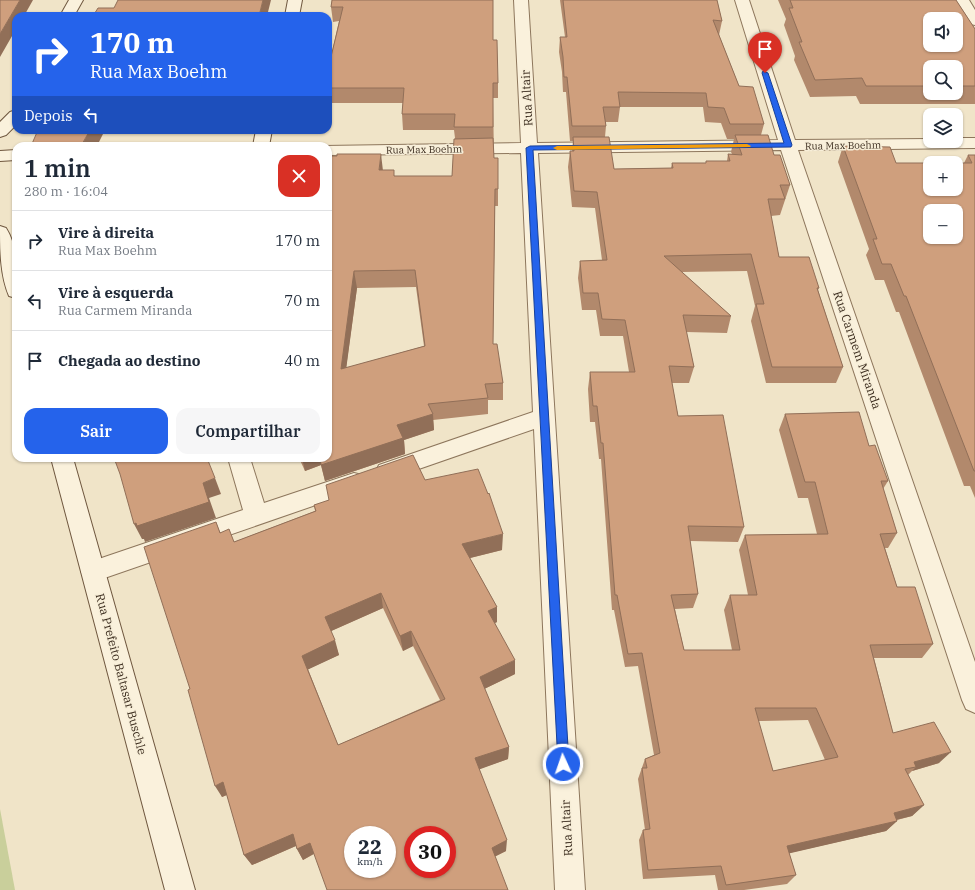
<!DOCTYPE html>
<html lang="pt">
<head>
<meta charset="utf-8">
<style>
	body { margin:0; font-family:"IBM Plex Serif",serif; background:#f6f6f7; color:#1f2937; height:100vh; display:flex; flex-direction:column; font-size:15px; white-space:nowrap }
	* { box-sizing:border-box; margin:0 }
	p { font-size:13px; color:#747a83 }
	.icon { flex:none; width:22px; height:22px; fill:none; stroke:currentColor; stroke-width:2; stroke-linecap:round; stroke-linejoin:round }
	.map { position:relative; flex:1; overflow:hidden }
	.details { position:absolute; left:12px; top:142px; width:320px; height:320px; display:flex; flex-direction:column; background:#fff; border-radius:12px; box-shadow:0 1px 3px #0004 }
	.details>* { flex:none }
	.top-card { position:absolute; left:12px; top:12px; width:320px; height:122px; border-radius:12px; box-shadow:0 1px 3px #0004; background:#2563eb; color:#fff; overflow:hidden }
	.buttons { position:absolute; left:923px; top:12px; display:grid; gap:8px }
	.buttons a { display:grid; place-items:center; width:40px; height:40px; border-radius:8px; background:#fff; box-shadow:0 1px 3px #0004; font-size:20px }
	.speed { position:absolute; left:344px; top:826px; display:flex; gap:8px; font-size:20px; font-weight:700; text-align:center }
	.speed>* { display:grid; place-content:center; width:52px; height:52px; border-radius:50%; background:#fff; box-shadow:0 1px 3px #0004; line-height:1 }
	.speed small { font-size:10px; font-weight:400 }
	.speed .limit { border:6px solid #d22; background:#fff; color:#111 }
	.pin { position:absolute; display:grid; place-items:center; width:34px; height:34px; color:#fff; margin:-41px -17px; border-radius:50% 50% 50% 0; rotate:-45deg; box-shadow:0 0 4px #0007 }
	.pin .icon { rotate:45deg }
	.me { position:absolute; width:44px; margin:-22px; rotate:357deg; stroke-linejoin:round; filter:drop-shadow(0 0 3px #0008) }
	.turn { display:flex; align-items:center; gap:14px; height:84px; padding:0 12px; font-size:18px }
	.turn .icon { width:52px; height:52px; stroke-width:2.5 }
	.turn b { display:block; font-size:28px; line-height:34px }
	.then { display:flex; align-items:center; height:38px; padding:0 12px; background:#0003; gap:8px; font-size:15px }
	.round { display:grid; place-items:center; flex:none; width:42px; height:42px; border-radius:12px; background:#f6f6f7 }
	.overview { display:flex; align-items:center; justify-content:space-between; height:68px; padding:0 12px }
	h1 { font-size:24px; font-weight:600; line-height:30px }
	.action { display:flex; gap:8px; margin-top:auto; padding:8px 12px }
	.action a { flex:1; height:46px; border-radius:12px; background:#2563eb; color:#fff; font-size:16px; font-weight:600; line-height:46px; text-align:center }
	.action a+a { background:#f6f6f7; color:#1f2937 }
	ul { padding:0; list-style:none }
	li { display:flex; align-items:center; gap:12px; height:60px; padding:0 12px; border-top:1px solid #e0e1e3 }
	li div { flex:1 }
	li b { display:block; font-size:15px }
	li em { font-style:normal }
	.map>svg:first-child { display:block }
	.green { fill:#c9cf9b }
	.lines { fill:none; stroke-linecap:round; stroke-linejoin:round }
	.street-casing { stroke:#8d765c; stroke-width:2 }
	.secondary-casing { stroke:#6f573f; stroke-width:2 }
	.street { fill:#faf1dc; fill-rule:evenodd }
	.secondary { fill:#faf1dc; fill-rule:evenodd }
	.wall { fill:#b2896c; fill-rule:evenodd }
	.shaded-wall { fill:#916f58 }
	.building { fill:#cf9f7d; stroke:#916f58; fill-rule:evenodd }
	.route { fill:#2563eb; stroke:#184099 }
	.slow { fill:#f59e0b }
	.labels { text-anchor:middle; stroke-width:3; stroke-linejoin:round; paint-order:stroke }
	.far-street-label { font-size:10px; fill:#3d2e20; stroke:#f7eed8 }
	.street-label { font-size:12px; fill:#3d2e20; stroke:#f7eed8 }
</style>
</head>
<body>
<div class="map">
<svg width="975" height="890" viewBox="0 0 975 890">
	<rect width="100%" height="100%" fill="#f0e4c8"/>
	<path class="green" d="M0,809L15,890H0Z"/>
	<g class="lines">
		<defs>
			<path id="street" d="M514,0H528L537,143L778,140L735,0H749L795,140L930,139V141H956V138H975V148L798,150L975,662V713L966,709L962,700L781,150L538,153L585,890H555L534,429L387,480L379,477L376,471L379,465L533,412L521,153L328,155V146H324L521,143Z
				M955,0H969L975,10V25L970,24Z
				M228,458H250L264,503L354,473L362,475L365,482L362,489L93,582L84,578L81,571L84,564L243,510Z"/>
			<path id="secondary" d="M69,0H83L74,16H60Z
				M288,0H302L299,16H285Z
				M16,110V125L6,135L0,137V122L10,112Z
				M256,130H272L269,146H253Z
				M16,150V160L0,161V151Z
				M0,226L6,228C19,248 16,275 16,298L9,296C0,275 0,249 0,226Z
				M51,458H73L195,890H165Z"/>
		</defs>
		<use href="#street" class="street-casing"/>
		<use href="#secondary" class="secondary-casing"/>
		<use href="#street" class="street"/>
		<use href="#secondary" class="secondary"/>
	</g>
	<path class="wall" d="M332,0L493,40L498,83V98H493L494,158H498V206H495L493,344L503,383V400H488V414L433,420L434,430L404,440L405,454L325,481L321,465L305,471L299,458H328V156L382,170L395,176H452L455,138L454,130H403L402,114L403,103H328V61H330L339,21L333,22L331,7ZM416,287L424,346L346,368L357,288Z
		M560,0H717L722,21L719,35L739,86L764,124L761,135L774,155L790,185L780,215L771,216L779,257L819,288L818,290L843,367L836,383H766L751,321L755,306L747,271L682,272L731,316L727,333L686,332L694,367L689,383H672L678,416L744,527L738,542L690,541L698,594L693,608L675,609L684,650H732L724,610L730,595H748L739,550L745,535L817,534L808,498H798L779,430L785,414L869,446L888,481L883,489L897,533L888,548H885L897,587L933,644L922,658H874L893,733L939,763L912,771L908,775L924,805L912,816L897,820V821L886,831L789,853L796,875L787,884L744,890H718L715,875L643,879L639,840L643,830H645L638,779L645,759L654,755L638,666L625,667L614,610H612L601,459H599L595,422H590L588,389L590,372H629L623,336H600L596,310H582L578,278L580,261L602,260L595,208L572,207L568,167L570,151H572L573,141H570L566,92H563L562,72L559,52L560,37H565ZM620,107H703L705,122L721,123L727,139H734L731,152L732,154H728L727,161H706V163H672L671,168L614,169L605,137L606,126V122H618ZM808,720L825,760L773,771L758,721Z
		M778,0H956L975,29V104H860L856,96L810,97L794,60L795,56L784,25L786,19ZM930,67H956V93H930Z
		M843,146L896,163H964L968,155H975V498L970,486H964L899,312H896L884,280H875L866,255L869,249L838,162Z
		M425,480L502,550L470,558L497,607V622L495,623L515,674L484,689L509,747L508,759L479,769L506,851L496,856L314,854L303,860L297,849L296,846L252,865L244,855L227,795L222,797L190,689L216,522L220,532L234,542L315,511L314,505ZM383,608L403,651L413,646L440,700L338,745L308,669L339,655L331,631Z"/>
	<path class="shaded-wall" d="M20,0H33L24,16H16V29L0,57V34Z
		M263,0H271L267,16H259Z
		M90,130H105L97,146H81Z
		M381,154L383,171L379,170Z
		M354,271L357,288L344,385L341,369Z
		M433,414L434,430L404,440L405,454L325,481L321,465L305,471L302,458H320L397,425Z
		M215,478L221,494L209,498L216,518L145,542L144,539H142L134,524L203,483Z
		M503,534L502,550L462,560V544Z
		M381,593L383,608L329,632L325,617Z
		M497,607V622L488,626V611Z
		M411,631L413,646L403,651L400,636Z
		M335,640L339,655L307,670L302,656Z
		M515,660V674L480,691V677Z
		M509,747L508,759L475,771V758Z
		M951,752L939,763L912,771L916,767L914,762Z
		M223,782L231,793L222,797L215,786Z
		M924,805L912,816L883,823L894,813Z
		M897,821L886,831L778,856L787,846Z
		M293,834L298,845L252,865L244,855Z
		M507,840L506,851L492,858V848Z
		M310,843L315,853L303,860L297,849Z"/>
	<path class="building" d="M0,0H20L0,34Z
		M118,0H263L259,16H93L98,8H114Z
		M332,0H493V40H497L498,83H493V127H454L455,114H402L404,88H328V61H330L343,7H331Z
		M563,0H717L722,21L713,20L739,86L753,87L764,124H730L724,108L708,107L706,93L618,92L620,107H603L606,126H572L567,77H564L563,57L560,37H567Z
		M790,0H956L975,29V86H956V67H930V86H866L862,78L815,80L799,42H802L789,8H793ZM930,19H956V45H930Z
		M38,130H90L81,146H31Z
		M735,135H768L774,155H780L790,185H780L785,199H768L779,257H809L819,288H817L843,367H772L756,304H764L751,254L664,256L731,316L683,315L694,367L669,366L678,416L723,415L744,527L688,526L698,594L671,595L684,650H740L730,595H757L745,535L828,534L815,482H805L785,414L859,412L869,446L875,445L888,481H881L897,533L880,534L897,587H915L933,644L870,645L893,733L934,722L951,752L914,762L916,767L905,769L924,805L894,813L897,821L787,846L796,875L726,885L721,866L648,870L643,830L650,829L642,768H647L645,759L660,753L642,653L628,654L617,595H615L603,443H601L597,406H593L590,372H635L625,320L602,319L598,293H583L580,261L607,260L597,192L574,191L570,151H574L573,137H609L614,169L673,168L672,163H706V161H730L728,154L742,155ZM755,708H816L838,757L773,771Z
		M493,138L494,158H498V189H495L493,344H497L503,383L485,384L488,398L428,404L433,414L397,425L403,438L321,465L320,458H328V156H337V154H381L379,170H394V176H452L454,139ZM415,270L425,346L341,369L354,271Z
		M843,146L890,147L896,163H953H930V189H956V163H972L968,155H975V471H974L906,296H904L891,264H882L873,239H877ZM930,211H956V237H930Z
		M413,455L425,480L478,469L488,494L489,493L503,534L462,544L497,607L488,611L515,660L480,677L509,747L475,758L507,840L492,848L508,890H327L310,843L297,849L293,834L244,855L223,782L215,786L188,690L190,689L144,547L216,522L220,533L229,529L234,542L316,511L314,505L329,500L326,485ZM381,593L400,636L411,631L445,699L338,745L302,656L335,640L325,617ZM353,835H387V869H353ZM413,835H447V869H413Z
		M114,458H207L215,478L203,483L209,502L137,526L136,523L134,524L120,474Z"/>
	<path class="route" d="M763,71L768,73L792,145L791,147L533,150L569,764L567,768L563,769L559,768L558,764L526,148L530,146L784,143L762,73Z"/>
	<path class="slow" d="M747,144L751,146L750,147L557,150L553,148L557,146Z"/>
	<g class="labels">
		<g class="far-street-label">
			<text transform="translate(843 145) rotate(-1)" y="4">Rua Max Boehm</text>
			<text transform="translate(424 149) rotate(-1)" y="4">Rua Max Boehm</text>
		</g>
		<g class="street-label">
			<text transform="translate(527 98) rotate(-93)" y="4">Rua Altair</text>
			<text transform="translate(857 350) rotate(71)" y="4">Rua Carmem Miranda</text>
			<text transform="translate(121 674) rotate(75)" y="4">Rua Prefeito Baltasar Buschle</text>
			<text transform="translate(567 828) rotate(-93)" y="4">Rua Altair</text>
		</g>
	</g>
</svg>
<div class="buttons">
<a><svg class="icon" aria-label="sound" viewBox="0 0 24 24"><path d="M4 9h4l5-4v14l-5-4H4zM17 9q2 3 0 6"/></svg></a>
<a><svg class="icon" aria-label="search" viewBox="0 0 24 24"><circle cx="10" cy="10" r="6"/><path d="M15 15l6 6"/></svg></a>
<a><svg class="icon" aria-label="layers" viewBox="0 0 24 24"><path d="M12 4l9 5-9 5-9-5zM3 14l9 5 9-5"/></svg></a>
<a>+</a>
<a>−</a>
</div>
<div class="speed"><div>22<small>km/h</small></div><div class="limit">30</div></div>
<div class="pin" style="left:765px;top:73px;background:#d93025"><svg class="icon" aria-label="arrive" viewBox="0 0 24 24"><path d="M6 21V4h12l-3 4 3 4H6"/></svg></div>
<svg class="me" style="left:563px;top:764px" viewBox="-20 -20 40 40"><circle r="17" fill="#2563eb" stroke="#fff" stroke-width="3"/><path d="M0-11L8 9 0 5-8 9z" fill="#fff"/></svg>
<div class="top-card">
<div class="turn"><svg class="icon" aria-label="right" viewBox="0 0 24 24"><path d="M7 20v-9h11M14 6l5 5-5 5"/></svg><div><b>170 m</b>Rua Max Boehm</div></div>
<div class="then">Depois<svg class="icon" aria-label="left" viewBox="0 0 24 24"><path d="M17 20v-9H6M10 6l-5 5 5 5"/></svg></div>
</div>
<section class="details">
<div class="overview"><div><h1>1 min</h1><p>280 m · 16:04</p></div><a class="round" style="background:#d93025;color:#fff"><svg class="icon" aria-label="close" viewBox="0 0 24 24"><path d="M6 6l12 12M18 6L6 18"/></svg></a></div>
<ul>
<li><svg class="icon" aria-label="right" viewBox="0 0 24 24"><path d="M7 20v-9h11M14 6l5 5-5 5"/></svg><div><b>Vire à direita</b><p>Rua Max Boehm</p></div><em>170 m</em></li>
<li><svg class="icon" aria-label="left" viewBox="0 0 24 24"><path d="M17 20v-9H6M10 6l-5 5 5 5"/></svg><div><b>Vire à esquerda</b><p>Rua Carmem Miranda</p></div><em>70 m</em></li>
<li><svg class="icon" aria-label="arrive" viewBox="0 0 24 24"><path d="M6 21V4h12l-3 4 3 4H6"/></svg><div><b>Chegada ao destino</b></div><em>40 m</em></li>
</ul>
<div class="action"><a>Sair</a><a>Compartilhar</a></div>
</section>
</div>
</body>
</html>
